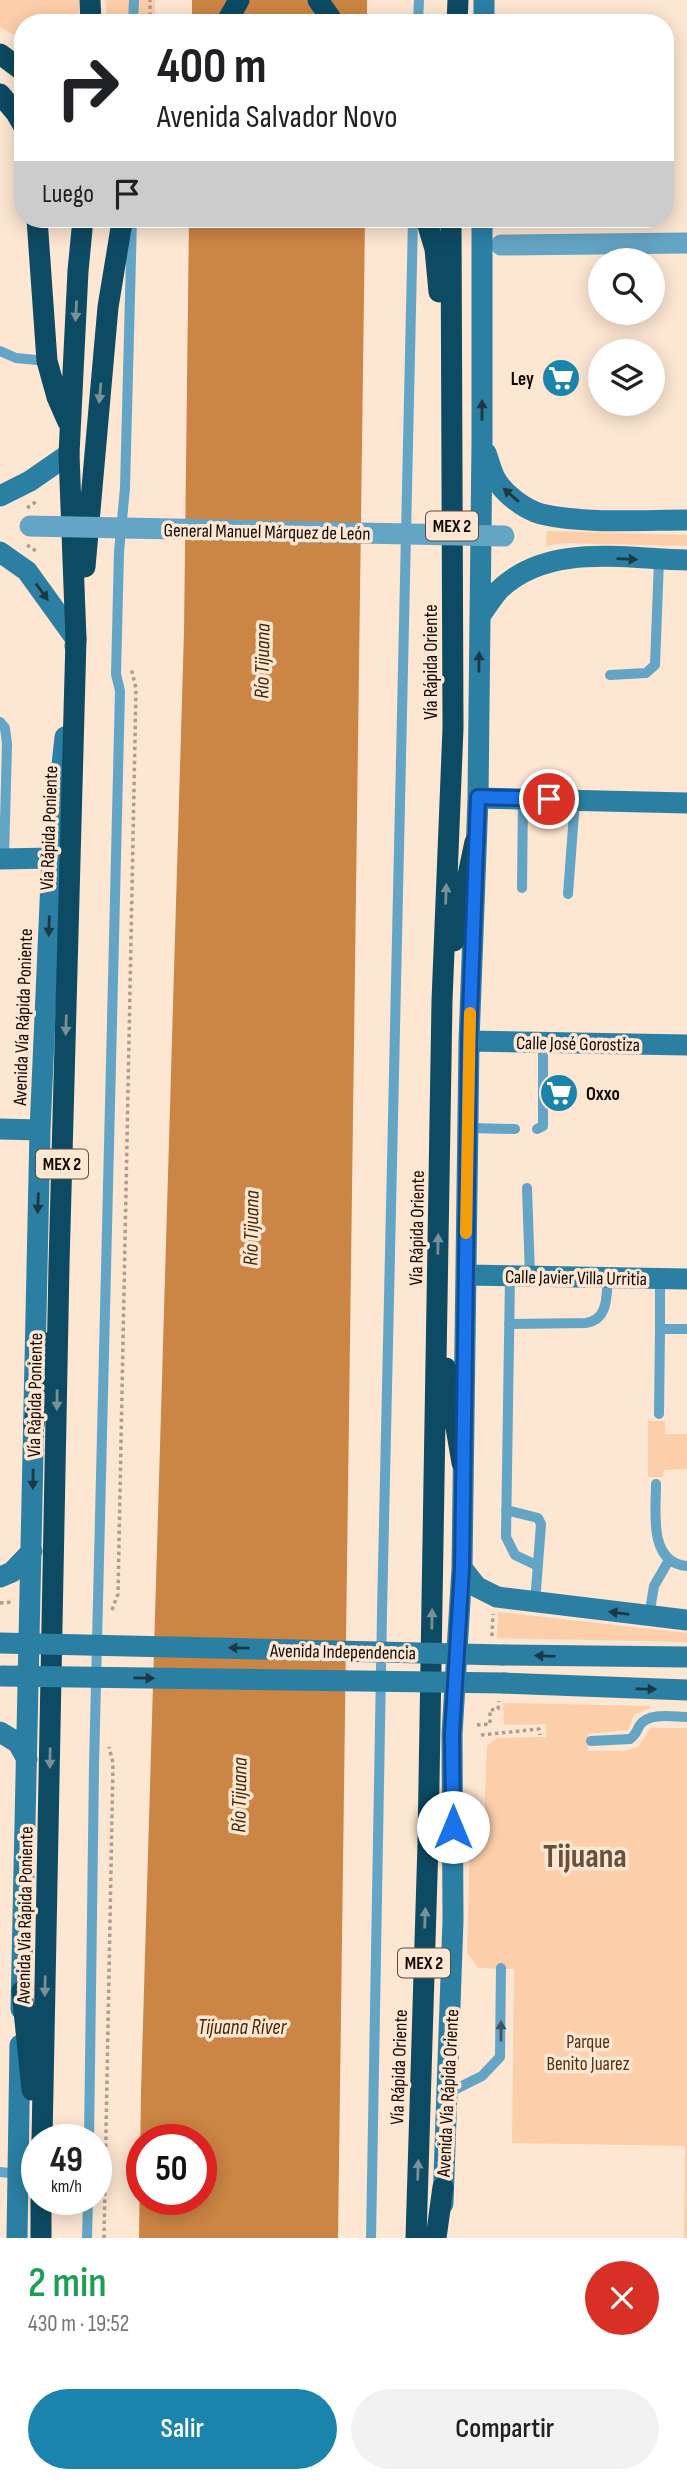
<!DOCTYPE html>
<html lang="es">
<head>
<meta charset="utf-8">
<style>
	body { margin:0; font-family:"Sofia Sans Condensed",sans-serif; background:#f2f2f2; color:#202124; height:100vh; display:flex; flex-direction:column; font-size:26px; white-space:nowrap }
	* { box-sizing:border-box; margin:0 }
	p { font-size:23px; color:#757577 }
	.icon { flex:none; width:38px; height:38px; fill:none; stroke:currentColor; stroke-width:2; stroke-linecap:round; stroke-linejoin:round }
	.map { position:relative; height:2238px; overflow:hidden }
	.details { display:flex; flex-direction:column; background:#fff; flex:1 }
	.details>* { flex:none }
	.banner { position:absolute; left:14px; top:14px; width:660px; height:214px; border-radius:28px; box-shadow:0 4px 18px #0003; background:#fff; color:#202124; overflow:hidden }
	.fabs { position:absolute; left:588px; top:248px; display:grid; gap:14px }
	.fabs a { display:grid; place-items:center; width:77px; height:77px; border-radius:50%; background:#fff; box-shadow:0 4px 18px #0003; font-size:35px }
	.speed { position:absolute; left:21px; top:2124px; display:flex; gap:14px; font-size:35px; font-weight:700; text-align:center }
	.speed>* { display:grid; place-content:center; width:91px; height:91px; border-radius:50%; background:#fff; box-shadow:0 4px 18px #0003; line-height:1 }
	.speed small { font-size:18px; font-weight:400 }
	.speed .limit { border:10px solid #d22; background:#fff; color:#111 }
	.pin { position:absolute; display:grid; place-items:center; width:60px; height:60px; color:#fff; margin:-30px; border:4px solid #fff; border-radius:50%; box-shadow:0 2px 7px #0007 }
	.me { position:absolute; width:77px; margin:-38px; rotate:0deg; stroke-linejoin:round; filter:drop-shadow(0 0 5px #0008) }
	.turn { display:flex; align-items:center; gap:24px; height:147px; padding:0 28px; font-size:32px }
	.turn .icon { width:91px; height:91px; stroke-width:2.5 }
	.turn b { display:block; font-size:49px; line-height:60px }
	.then { display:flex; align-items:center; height:66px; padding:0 28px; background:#0003; gap:14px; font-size:26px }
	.round { display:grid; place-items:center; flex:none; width:74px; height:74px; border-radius:37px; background:#f2f2f2 }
	.headline { display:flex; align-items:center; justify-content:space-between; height:119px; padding:0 28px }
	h1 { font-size:42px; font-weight:600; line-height:52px; color:#1e9e55 }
	.primary-button { display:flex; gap:14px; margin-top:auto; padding:14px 28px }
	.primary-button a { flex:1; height:80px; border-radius:42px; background:#1b84ac; color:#fff; font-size:28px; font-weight:600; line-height:80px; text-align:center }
	.primary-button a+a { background:#f2f2f2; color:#202124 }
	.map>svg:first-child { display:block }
	.green { fill:#fccfaa }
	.water { fill:#cb8544; fill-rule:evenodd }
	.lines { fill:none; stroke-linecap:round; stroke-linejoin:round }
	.path { stroke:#b09d8e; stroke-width:3.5; stroke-dasharray:3.5 3.5; stroke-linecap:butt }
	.lane { stroke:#64a4c4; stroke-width:10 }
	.street { stroke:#64a4c4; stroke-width:21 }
	.secondary { stroke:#2a7fa3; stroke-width:21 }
	.highway { stroke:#0d4a63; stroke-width:21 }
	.street-bridge { stroke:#64a4c4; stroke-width:21 }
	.secondary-bridge { stroke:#2a7fa3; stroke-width:21 }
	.oneway { fill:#799095 }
	.oneway2 { fill:#1c3843 }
	.oneway3 { fill:#3b5664 }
	.route-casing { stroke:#114b97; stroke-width:18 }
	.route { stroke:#1a73e8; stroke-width:12 }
	.slow { stroke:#f59e0b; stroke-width:12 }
	.labels { text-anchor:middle; stroke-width:7; stroke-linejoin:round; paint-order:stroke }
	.shield { fill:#fde6d2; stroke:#584b41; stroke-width:2 }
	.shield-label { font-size:18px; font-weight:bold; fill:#120903 }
	.poi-label { font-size:19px; font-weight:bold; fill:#120903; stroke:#fde6d2; text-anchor:end }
	.street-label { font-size:19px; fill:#120903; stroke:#fde6d2 }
	.park-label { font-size:19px; fill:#4f3116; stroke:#fde6d2 }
	.water-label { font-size:21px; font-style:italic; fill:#46290d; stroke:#fde6d2 }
	.town-label { font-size:33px; font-weight:bold; fill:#68503c; stroke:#fde6d2 }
</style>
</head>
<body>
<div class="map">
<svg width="687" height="2238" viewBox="0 0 687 2238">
	<rect width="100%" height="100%" fill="#fde6d2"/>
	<path class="green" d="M0,0H79L80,23H23V39L0,27Z
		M106,0H155V23H106Z
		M547,531L687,535V546L562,543L546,546Z
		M648,1421H665V1434H687V1469L664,1470L663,1477H648Z
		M498,1612L687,1633V1642L497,1638Z
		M503,1703L650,1706V1708L634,1715L628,1730L588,1734V1751H625L638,1747L651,1728H687V2238H684L685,2146L512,2143L514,1969L478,1968L467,1953L470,1840L484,1822L487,1746L497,1738L546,1737V1724L504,1725Z"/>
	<path class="water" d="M192,0H367V23H192Z
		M189,219H365L338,2238H139L141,2092L184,632ZM142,2140H201V2200H142Z"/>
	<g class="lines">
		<path class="path" d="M150,23V0
			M27,508L37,501
			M27,545L36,551
			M0,1603L12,1602
			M112,1610L118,1594L136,688L131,668
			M492,1636L493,1614
			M477,1725L490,1724V1710L498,1709L499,1701
			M481,1735L539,1729L540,1735
			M104,2238L113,1763L109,1747"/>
		<path class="lane" d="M133,23L134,0
			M418,23L419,0
			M0,351L16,358L47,361
			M610,675L646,673L655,665L659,560
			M0,722L5,728L7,744L4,859
			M522,888L523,799
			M568,894L575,800
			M468,1128L515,1129
			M537,1129L543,1126V1043
			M527,1188L530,1276
			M510,1276L506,1537L515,1555L538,1566
			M660,1278V1329
			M509,1324L586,1323C609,1319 606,1296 608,1278
			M659,1414L660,1329H687
			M656,1484C656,1511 648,1563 687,1566
			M506,1510L538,1518L541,1524L535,1603
			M649,1616L654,1586L669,1560
			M591,1741L630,1739C637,1734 636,1731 640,1725C649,1712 674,1717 687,1717
			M446,2094L482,2076L500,2057L501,1968
			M89,2140L94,1766L120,691L116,674L119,552L125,488L132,219
			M0,2172L18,2174
			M87,2238L88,2200
			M371,2238L382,1613L413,219"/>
		<path class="street" d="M501,245L687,243"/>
		<path class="secondary" d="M484,23V0
			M486,453C489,461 491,470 495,478C504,494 524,509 541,514C584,524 642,520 687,520
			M0,496L30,481L69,454
			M0,552L27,571L76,639L75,646
			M480,616C486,608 492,598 499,590C548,542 626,559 687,560
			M478,798L687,803
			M0,859L52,858
			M469,1041L687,1045
			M0,1129L40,1130
			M466,1275L687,1279
			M462,1568L477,1587L497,1597L687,1620
			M0,1577L12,1572L32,1551
			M503,1655L687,1657
			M504,1683L687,1690
			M0,1732L18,1743L27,1759
			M21,2009L40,1130L52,858L65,737
			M443,2204L453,1920L452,1734L462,1568L469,1041L478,798L482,441V219
			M17,2238L20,2045"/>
		<path class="highway" d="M90,0L91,23
			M318,0L334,23
			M226,23L239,0
			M457,23L458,0
			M0,54L23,71
			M0,94L16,113L23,125
			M37,219L47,361L57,397L68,422
			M426,219L435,249L439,292
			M85,567L108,307L121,228L124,219
			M454,941L475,842
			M446,1368L462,1463
			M34,1425L47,1343
			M22,1991L32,2090
			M42,2140L59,1265L76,639L69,454L78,271L83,219
			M41,2238V2200
			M416,2238L428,1843L442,1001L453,728L451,219
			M436,2238L443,2187"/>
		<path class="street-bridge" d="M30,526L504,536"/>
		<path class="secondary-bridge" d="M0,1643L503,1655
			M2,1676L504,1683"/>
	</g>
	<defs><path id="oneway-solid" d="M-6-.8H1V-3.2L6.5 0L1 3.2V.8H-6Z" transform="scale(1.75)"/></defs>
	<g class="oneway">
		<use href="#oneway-solid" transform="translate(76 311) rotate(93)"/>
		<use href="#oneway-solid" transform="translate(100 393) rotate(95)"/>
		<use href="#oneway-solid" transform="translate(446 894) rotate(-88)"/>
		<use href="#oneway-solid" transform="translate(66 1025) rotate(92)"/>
		<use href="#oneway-solid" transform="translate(438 1244) rotate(-89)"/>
		<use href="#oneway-solid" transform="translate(57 1400) rotate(91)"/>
		<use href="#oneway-solid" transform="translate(432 1619) rotate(-89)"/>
		<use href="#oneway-solid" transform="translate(50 1758) rotate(91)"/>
		<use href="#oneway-solid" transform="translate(425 1918) rotate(-88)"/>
		<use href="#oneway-solid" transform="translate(45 1986) rotate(91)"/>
		<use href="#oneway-solid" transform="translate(418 2170) rotate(-88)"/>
	</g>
	<g class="oneway2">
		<use href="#oneway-solid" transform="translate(482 410) rotate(-90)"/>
		<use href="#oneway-solid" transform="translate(511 495) rotate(-139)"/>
		<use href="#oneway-solid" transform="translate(627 559) rotate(2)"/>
		<use href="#oneway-solid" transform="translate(42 592) rotate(54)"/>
		<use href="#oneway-solid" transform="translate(479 662) rotate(-89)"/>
		<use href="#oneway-solid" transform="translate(49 926) rotate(92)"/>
		<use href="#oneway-solid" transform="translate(38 1203) rotate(92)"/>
		<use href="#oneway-solid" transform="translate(33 1479) rotate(91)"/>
		<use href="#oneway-solid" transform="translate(619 1613) rotate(-173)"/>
		<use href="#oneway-solid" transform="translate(239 1648) rotate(-179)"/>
		<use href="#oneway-solid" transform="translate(545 1656) rotate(-178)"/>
		<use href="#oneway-solid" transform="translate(144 1678) rotate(1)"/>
		<use href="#oneway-solid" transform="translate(646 1689) rotate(1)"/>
	</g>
	<use class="oneway3" href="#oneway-solid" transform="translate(501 2031) rotate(-90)"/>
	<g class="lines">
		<defs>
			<path id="route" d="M453,1827L452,1734L462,1568L469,1041L478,797L549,799"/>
		</defs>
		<use href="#route" class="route-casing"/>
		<use href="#route" class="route"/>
		<path class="slow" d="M466,1233L470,1013"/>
	</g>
	<defs>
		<symbol id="supermarket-disc" viewBox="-11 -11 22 22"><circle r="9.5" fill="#1b84ac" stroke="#fde6d2"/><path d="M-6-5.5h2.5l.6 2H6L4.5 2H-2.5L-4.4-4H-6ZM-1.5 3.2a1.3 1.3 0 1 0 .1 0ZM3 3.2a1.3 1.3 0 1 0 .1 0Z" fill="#fff"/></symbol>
	</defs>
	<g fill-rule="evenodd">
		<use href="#supermarket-disc" x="539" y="356" width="44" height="44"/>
		<use href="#supermarket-disc" x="537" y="1071" width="44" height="44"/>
	</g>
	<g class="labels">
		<g class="shield">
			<rect x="426" y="511.5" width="52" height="29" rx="5"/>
			<rect x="36" y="1149.5" width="52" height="29" rx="5"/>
			<rect x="398" y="1948.5" width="52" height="29" rx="5"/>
		</g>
		<g class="shield-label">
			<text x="452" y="532">MEX 2</text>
			<text x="62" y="1170">MEX 2</text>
			<text x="424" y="1969">MEX 2</text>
		</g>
		<g class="poi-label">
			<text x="534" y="385">Ley</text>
			<text x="586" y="1100" text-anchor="start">Oxxo</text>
		</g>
		<g class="street-label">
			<text transform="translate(267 531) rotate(1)" y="7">General Manuel Márquez de León</text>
			<text transform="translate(430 662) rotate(-90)" y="7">Vía Rápida Oriente</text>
			<text transform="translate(48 828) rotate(-88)" y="7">Vía Rápida Poniente</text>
			<text transform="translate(22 1017) rotate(-88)" y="7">Avenida Vía Rápida Poniente</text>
			<text transform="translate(578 1043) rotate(1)" y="7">Calle José Gorostiza</text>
			<text transform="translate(416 1228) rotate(-89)" y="7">Vía Rápida Oriente</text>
			<text transform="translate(576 1277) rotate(1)" y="7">Calle Javier Villa Urritia</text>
			<text transform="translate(34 1395) rotate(-89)" y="7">Vía Rápida Poniente</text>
			<text transform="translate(343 1651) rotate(1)" y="7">Avenida Independencia</text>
			<text transform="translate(24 1915) rotate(-89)" y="7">Avenida Vía Rápida Poniente</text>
			<text transform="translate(398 2067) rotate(-88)" y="7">Vía Rápida Oriente</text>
			<text transform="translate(447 2093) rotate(-87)" y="7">Avenida Vía Rápida Oriente</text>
		</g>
		<g class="park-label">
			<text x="588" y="2048">Parque<tspan x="588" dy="22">Benito Juarez</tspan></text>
		</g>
		<g class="water-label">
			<text transform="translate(262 661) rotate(-89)" y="7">Río Tijuana</text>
			<text transform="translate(251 1228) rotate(-89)" y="7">Río Tijuana</text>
			<text transform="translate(239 1795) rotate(-89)" y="7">Río Tijuana</text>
			<text x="242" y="2034">Tijuana River</text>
		</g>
		<g class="town-label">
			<text x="585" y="1867">Tijuana</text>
		</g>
	</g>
</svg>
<div class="fabs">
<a><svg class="icon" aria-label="search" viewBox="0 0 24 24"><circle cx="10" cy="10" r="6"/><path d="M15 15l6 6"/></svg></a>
<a><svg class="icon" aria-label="layers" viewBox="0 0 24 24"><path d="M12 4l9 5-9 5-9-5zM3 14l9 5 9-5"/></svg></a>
</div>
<div class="speed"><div>49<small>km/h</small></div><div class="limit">50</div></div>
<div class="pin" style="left:549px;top:799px;background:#d93025"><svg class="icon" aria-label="arrive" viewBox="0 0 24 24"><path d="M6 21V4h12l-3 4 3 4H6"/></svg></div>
<svg class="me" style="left:453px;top:1827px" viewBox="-20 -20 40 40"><circle r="19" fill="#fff"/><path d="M0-13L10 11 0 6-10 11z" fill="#1a73e8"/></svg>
<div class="banner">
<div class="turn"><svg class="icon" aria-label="right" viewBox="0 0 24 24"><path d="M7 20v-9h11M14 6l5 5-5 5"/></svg><div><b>400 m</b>Avenida Salvador Novo</div></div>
<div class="then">Luego<svg class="icon" aria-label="arrive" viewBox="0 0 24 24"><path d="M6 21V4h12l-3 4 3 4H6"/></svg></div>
</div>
</div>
<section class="details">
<div class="headline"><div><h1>2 min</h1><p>430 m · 19:52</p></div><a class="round" style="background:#d93025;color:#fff"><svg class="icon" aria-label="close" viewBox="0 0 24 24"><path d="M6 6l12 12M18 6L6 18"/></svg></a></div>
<div class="primary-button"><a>Salir</a><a>Compartir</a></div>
</section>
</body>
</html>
